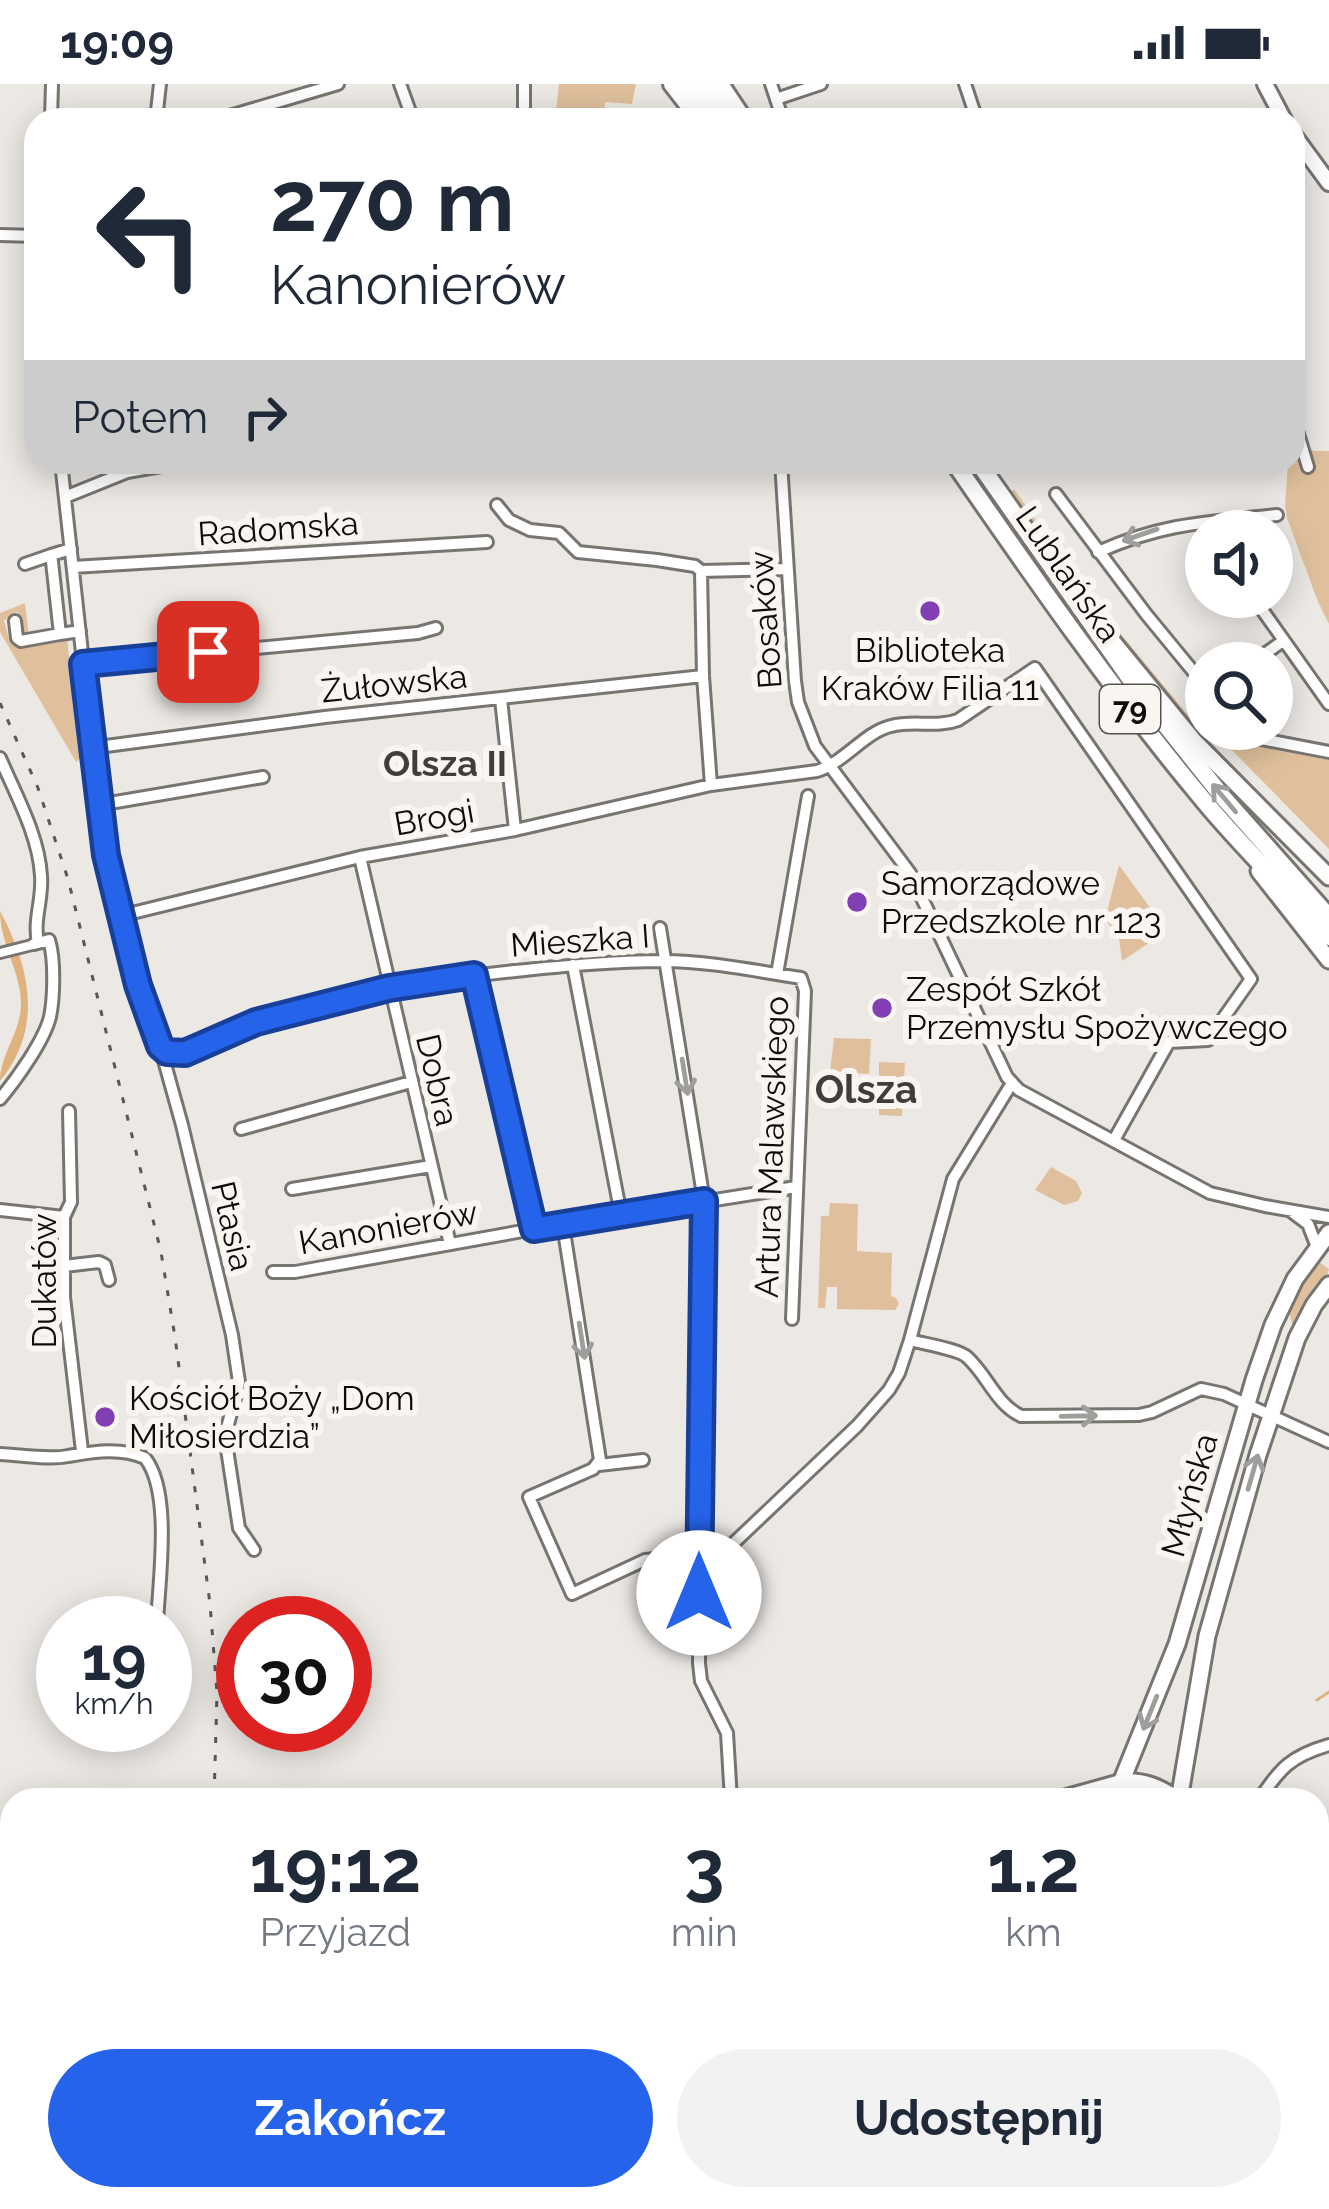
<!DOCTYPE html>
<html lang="pl">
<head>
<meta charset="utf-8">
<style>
	body { margin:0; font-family:Raleway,sans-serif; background:#f2f2f3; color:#1f2937; height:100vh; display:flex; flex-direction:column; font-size:45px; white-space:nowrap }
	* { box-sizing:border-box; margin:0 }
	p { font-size:39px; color:#747a83 }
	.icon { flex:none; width:66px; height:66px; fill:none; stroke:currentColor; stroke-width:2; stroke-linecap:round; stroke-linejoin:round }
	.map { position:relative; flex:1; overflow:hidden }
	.drawer { position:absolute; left:0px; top:1704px; width:1329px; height:423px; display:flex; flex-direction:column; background:#fff; border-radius:36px 36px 0 0; box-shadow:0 6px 30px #0003 }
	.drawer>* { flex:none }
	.hud { position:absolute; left:24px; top:24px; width:1281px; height:366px; border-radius:36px; box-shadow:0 6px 30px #0003; background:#fff; color:#1f2937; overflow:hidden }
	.buttons { position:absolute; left:1185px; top:426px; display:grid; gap:24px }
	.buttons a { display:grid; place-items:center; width:108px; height:108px; border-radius:50%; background:#fff; box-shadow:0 6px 30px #0003; font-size:60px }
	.speed { position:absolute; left:36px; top:1512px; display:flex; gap:24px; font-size:60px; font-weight:700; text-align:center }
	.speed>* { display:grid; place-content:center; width:156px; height:156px; border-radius:50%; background:#fff; box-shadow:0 6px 30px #0003; line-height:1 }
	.speed small { font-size:30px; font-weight:400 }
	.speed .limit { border:18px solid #d22; background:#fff; color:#111 }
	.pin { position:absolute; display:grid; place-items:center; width:102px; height:102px; color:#fff; margin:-51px; border-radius:24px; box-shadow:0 6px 18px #0006 }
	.me { position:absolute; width:132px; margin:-66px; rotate:0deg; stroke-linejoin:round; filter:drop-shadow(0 0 9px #0008) }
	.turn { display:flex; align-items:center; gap:42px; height:252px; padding:0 48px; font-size:54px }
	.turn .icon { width:156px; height:156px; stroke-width:2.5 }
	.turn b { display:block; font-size:84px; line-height:102px }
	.then { display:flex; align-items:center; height:114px; padding:0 48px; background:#0003; gap:24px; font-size:45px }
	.eta { display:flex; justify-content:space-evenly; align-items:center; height:204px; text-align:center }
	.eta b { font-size:72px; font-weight:700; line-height:84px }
	.cta { display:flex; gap:24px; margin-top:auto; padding:24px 48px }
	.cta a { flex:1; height:138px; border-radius:72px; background:#2563eb; color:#fff; font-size:48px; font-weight:700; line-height:138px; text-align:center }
	.cta a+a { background:#f2f2f3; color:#1f2937 }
	.status { display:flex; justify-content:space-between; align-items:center; height:84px; padding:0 60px; background:#fff; direction:ltr }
	.status svg { height:33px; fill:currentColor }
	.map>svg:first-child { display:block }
	.green { fill:#e0c09c }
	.water { fill:#dfb27e }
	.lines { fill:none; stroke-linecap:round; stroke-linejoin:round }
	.stream { stroke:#dfb27e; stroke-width:3 }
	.pedestrian-casing { stroke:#787571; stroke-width:14 }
	.minor-casing { stroke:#787571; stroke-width:16 }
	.tertiary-casing { stroke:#787571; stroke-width:20 }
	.secondary-casing { stroke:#787571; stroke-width:21 }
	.primary-casing { stroke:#787571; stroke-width:22 }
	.pedestrian { stroke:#fff; stroke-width:8 }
	.minor { stroke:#fff; stroke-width:10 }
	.tertiary { stroke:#fff; stroke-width:14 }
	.secondary { stroke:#fff; stroke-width:15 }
	.primary { stroke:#fff; stroke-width:16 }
	.rail { stroke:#5a5856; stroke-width:3; stroke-dasharray:6 12; stroke-linecap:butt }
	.oneway { stroke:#9e9e9d }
	.route-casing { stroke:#184099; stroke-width:30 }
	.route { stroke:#2563eb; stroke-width:21 }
	.poi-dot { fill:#813fb3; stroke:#f9f5f1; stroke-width:4.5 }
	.labels { text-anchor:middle; stroke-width:12; stroke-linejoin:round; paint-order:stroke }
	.shield { fill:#f9f5f1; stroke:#545250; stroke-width:3 }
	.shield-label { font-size:30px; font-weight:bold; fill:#0d0c0b }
	.street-label { font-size:33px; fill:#0d0c0b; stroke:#f9f5f1 }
	.poi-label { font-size:33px; fill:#0d0c0b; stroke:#f9f5f1; text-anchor:start }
	.neighbourhood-label { font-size:36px; font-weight:bold; fill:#413e3a; stroke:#f9f5f1 }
	.quarter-label { font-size:39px; font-weight:bold; fill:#413e3a; stroke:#f9f5f1 }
</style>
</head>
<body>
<div class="status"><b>19:09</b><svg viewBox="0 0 49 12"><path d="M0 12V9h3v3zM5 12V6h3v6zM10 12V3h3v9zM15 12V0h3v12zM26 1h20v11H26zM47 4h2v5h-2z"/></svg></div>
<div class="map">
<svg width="1329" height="2125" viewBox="0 0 1329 2125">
	<rect width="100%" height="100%" fill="#ece8e4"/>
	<path class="green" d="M559,0H636L632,20L605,18L604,36H555Z
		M1308,364L1314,367H1329V540L1318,518L1287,434L1285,422L1288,378H1293V366Z
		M1014,405L1086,508L1193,637L1179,630L1101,537L1010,409Z
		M25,519L29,552L23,553L22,536L19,535L18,528L12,529L11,535L4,536L9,555L67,552L78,665L82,673L76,678L0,548V529Z
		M1225,656L1329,676V765L1225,659Z
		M1119,781L1167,847L1122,877L1119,854L1105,835Z
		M834,954L871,955L869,990L830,988Z
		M879,978L905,979L902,1032L879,1031Z
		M1051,1083L1076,1097L1082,1109L1078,1117L1064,1121L1035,1106Z
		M830,1119L858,1120L857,1167L892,1169L891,1212L896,1214L899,1220L895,1226L837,1225V1203H827L825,1224H818L821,1132H829Z
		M1315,1175L1329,1185C1325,1202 1304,1229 1294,1247L1288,1224Z"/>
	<path class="water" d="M0,827C30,883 44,944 0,997C0,971 20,949 21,922C22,889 0,861 0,827Z"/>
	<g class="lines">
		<path class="stream" d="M1317,1616L1329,1608"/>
		<defs>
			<path id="pedestrian" d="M0,869L32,861
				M962,2125V2115"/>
			<path id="minor" d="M400,0L413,36
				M771,0L783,36
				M965,0L977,36
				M776,15L821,0
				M51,36L52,0
				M156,36L160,0
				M216,36L338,0
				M524,36V0
				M955,36L975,29
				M0,151L36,152
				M1293,333L1308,383
				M61,378L103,759L138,901L160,962L182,1041L232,1251L239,1298L225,1352L239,1444L254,1466
				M781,378L795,597L798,618L815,662L910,789L1007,993L1019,1006L1210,1109L1265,1122L1329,1133
				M1056,410L1146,530L1206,603
				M65,413L127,388L184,378
				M497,421L509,436L530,446L559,449L578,468L657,476L695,482L701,487L787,485
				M71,465L51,471L52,478L60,550L80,547
				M1098,468C1163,439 1208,438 1277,431
				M25,480L51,471
				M73,483L487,458
				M701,487L703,592L711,701
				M1253,513L1329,620
				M15,537L17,554L21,557L60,550
				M1252,579L1283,557
				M83,580L418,549L436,544
				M501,615L515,746
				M1209,645L1329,668
				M91,664L325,633L703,592
				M0,674C16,711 39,752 41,792C43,816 33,835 38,859
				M98,721L263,693
				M360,773L450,1160
				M120,832L360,773L515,746L711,701L817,687C845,678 865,648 891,642C913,636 937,644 958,636L1035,584L1251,895L1208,956L1169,958L1114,1056
				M660,844L704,1117L699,1579L701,1597L727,1649L731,1716
				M573,881L621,1131
				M777,890L808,712
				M474,891L534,1145
				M160,962L174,970L185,969C286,917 403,899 515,887C564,882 614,877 663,877C708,877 756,887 801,894L805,907L792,1235
				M0,1015C16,996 44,957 50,933C54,913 55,875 49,856L34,860
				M69,1027L71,1118L64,1133V1213L82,1367
				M241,1045L411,998
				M292,1105L431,1082
				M0,1126L64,1133
				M1292,1128L1308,1140L1317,1163
				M563,1141L600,1376L593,1385L529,1413L572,1510L645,1476L699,1471
				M64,1182L99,1178L105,1181L109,1196
				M273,1188H295L534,1145L796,1103
				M910,1256C924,1260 958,1265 967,1273C988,1292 995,1319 1021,1332L1139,1331L1152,1328L1201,1305L1224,1310L1329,1358
				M0,1370C21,1371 48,1376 68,1372C93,1368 120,1363 145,1374C172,1408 159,1495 157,1539
				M599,1381L643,1376
				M699,1492L857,1342L889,1306L899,1289L910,1256L953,1095L1012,999
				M1259,1716C1280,1684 1291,1672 1329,1661
				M1317,1772L1329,1784
				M0,1832L12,1830
				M0,1989H12
				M1317,2059L1329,2072
				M113,2125L114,2115
				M252,2125V2115
				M397,2125L398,2115
				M486,2125L487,2115
				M612,2125V2115
				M705,2125L706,2115
				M791,2125V2115
				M876,2125L877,2115
				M1149,2125L1151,2115"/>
			<path id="tertiary" d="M1265,0L1284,36
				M1293,50L1329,99
				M1056,1716L1121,1698
				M0,1815L12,1813"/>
			<path id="secondary" d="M1112,557L1194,657L1329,793
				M1259,787L1329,876
				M1121,1698C1145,1696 1160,1704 1179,1716
				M1114,1716L1177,1560L1254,1296L1273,1241L1295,1195L1329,1149
				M1179,1716L1207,1552L1258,1371L1297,1254L1314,1221L1329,1201
				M1085,2125L1086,2115
				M1109,2125L1110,2115"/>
			<path id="primary" d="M672,0L700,36
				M688,0L712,36
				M704,0L729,36
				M720,0L744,36
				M954,378C1034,494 1114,609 1205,718C1244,765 1288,807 1329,853
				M978,378L1140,609L1222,712L1329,833"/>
		</defs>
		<use href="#pedestrian" class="pedestrian-casing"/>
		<use href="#minor" class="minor-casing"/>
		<use href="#tertiary" class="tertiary-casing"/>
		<use href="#secondary" class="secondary-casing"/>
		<use href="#primary" class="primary-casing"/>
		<use href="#pedestrian" class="pedestrian"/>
		<use href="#minor" class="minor"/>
		<use href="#tertiary" class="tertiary"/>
		<use href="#secondary" class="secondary"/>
		<use href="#primary" class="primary"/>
		<path class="rail" d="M0,619L38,704L68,795L161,1168L175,1253L210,1520L217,1609L214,1716
			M165,2125L166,2115"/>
	</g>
	<defs><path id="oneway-shaft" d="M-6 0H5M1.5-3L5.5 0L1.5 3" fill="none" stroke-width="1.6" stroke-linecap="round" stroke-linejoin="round" transform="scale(3)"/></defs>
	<g class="oneway">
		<use href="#oneway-shaft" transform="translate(1140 451) rotate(161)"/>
		<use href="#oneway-shaft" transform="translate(1224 714) rotate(-130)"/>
		<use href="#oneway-shaft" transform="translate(685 993) rotate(81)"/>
		<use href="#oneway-shaft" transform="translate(582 1257) rotate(81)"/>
		<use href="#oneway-shaft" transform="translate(1079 1332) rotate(-1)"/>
		<use href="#oneway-shaft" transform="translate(1253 1388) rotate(-74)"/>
		<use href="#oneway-shaft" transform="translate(1150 1629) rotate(112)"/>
	</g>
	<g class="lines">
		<defs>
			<path id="route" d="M208,568L83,580L106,771L138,901L160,962L167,968L185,969L256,938L389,904L474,891L534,1145L704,1117L699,1509"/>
		</defs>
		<use href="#route" class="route-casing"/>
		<use href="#route" class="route"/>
	</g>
	<g class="poi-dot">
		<circle cx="930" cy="527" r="12"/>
		<circle cx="857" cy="818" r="12"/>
		<circle cx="882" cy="924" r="12"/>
		<circle cx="105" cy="1333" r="12"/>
	</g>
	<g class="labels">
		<rect class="shield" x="1100" y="601" width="60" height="48" rx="9"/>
		<g class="shield-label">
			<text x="1130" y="635">79</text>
		</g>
		<g class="street-label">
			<text transform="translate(278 444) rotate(-4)" y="12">Radomska</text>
			<text transform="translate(1069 490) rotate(55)" y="12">Lublańska</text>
			<text transform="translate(765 536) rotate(-94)" y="12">Bosaków</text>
			<text transform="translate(394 599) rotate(-6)" y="12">Żułowska</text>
			<text transform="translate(434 733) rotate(-10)" y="12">Brogi</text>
			<text transform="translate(580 856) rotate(-4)" y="12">Mieszka I</text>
			<text transform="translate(438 996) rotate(77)" y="12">Dobra</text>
			<text transform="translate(771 1063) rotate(-88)" y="12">Artura Malawskiego</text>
			<text transform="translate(233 1142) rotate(77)" y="12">Ptasia</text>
			<text transform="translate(388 1143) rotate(-10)" y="12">Kanonierów</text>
			<text transform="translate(44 1197) rotate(-90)" y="12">Dukatów</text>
			<text transform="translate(1189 1411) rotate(-74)" y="12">Młyńska</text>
		</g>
		<g class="poi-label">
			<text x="930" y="578" text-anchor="middle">Biblioteka<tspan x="930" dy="38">Kraków Filia 11</tspan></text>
			<text x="881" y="811">Samorządowe<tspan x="881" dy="38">Przedszkole nr 123</tspan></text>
			<text x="906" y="917">Zespół Szkół<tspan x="906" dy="38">Przemysłu Spożywczego</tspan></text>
			<text x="129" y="1326">Kościół Boży „Dom<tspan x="129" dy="38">Miłosierdzia”</tspan></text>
		</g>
		<g class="neighbourhood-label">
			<text x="445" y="692">Olsza II</text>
		</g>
		<g class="quarter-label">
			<text x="866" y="1019">Olsza</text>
		</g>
	</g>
</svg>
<div class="buttons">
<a><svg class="icon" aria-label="sound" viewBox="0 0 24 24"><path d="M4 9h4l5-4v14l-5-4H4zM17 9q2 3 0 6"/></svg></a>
<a><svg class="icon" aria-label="search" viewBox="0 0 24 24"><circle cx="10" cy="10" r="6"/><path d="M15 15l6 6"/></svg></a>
</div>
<div class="speed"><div>19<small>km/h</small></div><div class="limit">30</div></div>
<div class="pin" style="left:208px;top:568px;background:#d93025"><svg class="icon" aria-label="arrive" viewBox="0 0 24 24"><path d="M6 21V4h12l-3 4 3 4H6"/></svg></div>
<svg class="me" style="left:699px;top:1509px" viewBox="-20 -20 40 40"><circle r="19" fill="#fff"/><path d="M0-13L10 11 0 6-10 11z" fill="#2563eb"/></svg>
<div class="hud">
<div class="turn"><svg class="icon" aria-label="left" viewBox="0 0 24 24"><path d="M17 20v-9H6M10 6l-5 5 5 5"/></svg><div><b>270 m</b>Kanonierów</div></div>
<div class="then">Potem<svg class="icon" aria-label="right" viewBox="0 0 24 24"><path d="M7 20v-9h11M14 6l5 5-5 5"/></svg></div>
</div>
<section class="drawer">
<div class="eta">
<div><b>19:12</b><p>Przyjazd</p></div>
<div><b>3</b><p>min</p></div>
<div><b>1.2</b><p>km</p></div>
</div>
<div class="cta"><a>Zakończ</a><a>Udostępnij</a></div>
</section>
</div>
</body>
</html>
